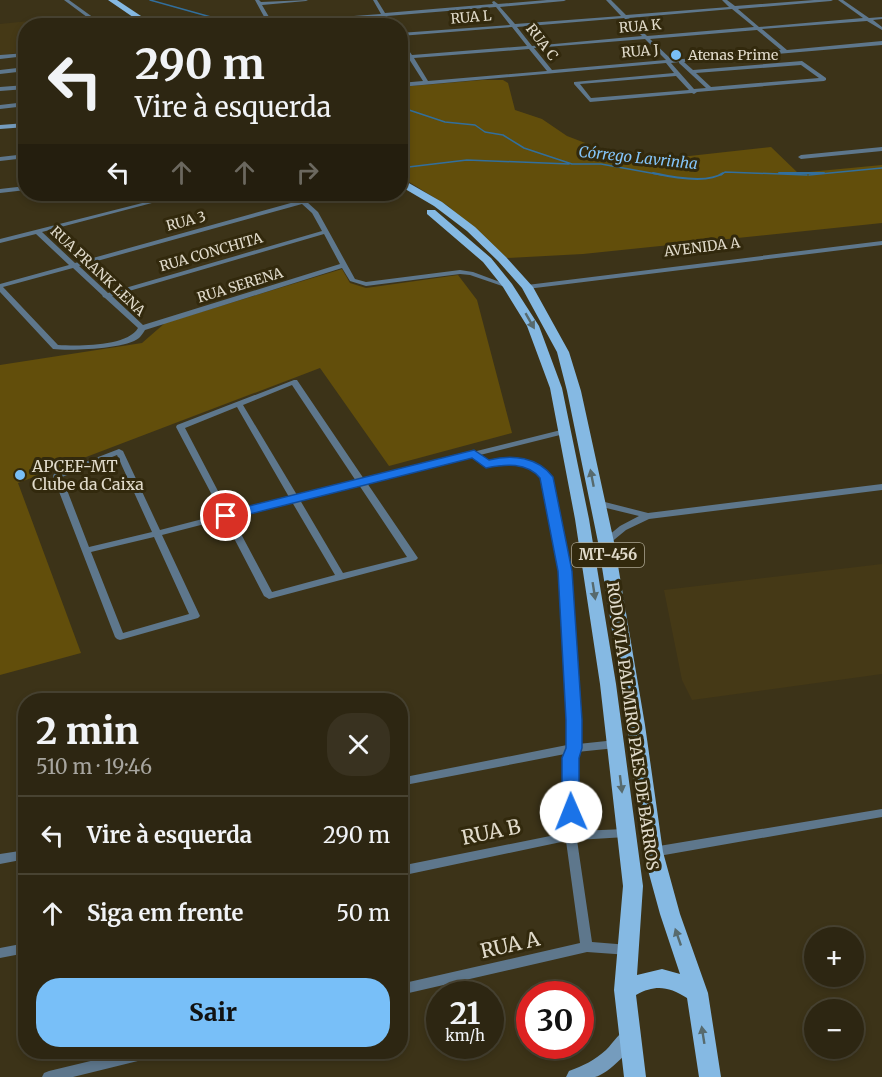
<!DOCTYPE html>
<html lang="pt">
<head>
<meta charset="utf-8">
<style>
	body { margin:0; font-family:Merriweather,serif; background:#393220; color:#f1f3f6; height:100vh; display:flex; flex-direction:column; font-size:22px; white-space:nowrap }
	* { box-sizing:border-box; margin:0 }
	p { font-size:20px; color:#a7a59f }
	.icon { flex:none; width:33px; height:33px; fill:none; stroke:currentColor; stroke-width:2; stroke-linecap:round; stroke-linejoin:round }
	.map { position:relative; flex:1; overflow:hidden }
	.panel { position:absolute; left:18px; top:693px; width:390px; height:366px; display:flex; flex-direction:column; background:#2d2612; border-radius:24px; box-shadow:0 3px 9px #0003,0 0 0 2px #484332 }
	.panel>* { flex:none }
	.hud { position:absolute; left:18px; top:18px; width:390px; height:183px; border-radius:24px; box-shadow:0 3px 9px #0003,0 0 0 2px #484332; background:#2d2612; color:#f1f3f6; overflow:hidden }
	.buttons { position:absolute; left:804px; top:927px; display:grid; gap:12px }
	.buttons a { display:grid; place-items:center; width:60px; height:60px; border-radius:50%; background:#2d2612; box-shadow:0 3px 9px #0003,0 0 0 2px #484332; font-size:30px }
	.speed { position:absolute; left:426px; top:981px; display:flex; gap:12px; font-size:30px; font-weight:700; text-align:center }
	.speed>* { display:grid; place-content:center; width:78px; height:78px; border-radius:50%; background:#2d2612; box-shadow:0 3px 9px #0003,0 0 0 2px #484332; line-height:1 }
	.speed small { font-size:15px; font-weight:400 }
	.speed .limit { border:9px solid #d22; background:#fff; color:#111 }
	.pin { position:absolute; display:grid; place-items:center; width:51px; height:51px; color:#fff; margin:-26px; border:3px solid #fff; border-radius:50%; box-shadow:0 2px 6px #0007 }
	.me { position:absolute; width:66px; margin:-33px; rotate:359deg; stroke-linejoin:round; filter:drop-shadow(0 0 4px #0008) }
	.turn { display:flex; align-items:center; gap:21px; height:126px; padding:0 18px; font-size:27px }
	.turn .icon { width:78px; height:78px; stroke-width:2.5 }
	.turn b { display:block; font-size:42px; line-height:51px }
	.lanes { display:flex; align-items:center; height:57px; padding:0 18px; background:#0003; justify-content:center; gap:30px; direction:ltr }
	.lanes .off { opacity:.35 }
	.round { display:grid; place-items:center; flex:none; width:63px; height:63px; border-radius:24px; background:#393220 }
	.headline { display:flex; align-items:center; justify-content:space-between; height:102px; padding:0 18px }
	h1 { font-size:36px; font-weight:800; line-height:45px }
	.primary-button { display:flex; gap:12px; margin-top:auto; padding:12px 18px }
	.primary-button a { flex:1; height:69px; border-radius:24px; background:#78bff8; color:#111; font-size:24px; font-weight:800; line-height:69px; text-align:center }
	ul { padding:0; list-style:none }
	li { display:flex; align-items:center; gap:18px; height:78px; padding:0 18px; border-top:2px solid #484332 }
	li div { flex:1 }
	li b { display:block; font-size:22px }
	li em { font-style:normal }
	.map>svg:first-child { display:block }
	.built { fill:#453916 }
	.green { fill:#624e0b }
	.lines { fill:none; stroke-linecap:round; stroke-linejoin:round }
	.stream-far1 { stroke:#326f9d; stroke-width:1.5 }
	.stream { stroke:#326f9d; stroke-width:2 }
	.street { fill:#5e778c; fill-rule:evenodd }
	.secondary { fill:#759cbd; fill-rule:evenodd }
	.primary { fill:#85b9e3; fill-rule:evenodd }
	.oneway { fill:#576a6d }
	.route { fill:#1a73e8; stroke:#114b97; stroke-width:1.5 }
	.poi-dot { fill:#78bff8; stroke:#32290d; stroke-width:2 }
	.labels { text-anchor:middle; stroke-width:6; stroke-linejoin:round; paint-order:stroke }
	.far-street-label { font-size:14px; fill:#e1dbcb; stroke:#32290d }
	.far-poi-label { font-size:14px; fill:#e1dbcb; stroke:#32290d; text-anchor:start }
	.far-water-label { font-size:15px; font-style:italic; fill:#84c5fa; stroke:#32290d }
	.shield { fill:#32290d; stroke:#aca692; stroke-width:1.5 }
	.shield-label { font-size:15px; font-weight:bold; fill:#e1dbcb }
	.poi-label { font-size:16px; fill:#e1dbcb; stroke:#32290d; text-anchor:start }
	.street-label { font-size:16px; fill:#e1dbcb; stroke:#32290d }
	.near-street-label { font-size:20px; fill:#e1dbcb; stroke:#32290d }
</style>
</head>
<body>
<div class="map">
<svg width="882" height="1077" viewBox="0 0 882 1077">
	<rect width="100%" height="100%" fill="#3c3318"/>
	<path class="built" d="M29,21L30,25L26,26L25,52L0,55V24Z
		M882,564V674L692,700L682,680L664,590Z"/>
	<path class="green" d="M223,16L259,21L268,25H156L200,21Z
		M482,80H503L508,83L515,110L542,119L567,136L635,162L771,147L798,173L882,165V223L583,254L507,258L448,206L401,177L400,87Z
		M342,269L350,283L366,288L458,275L477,300L512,433L389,466L320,368L18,483L81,653L0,675V365L142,343L165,323Z"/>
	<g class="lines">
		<path class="stream-far1" d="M150,0L243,26
			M400,107L445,122L475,125L485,132L503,135L524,148L572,164H601L662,175
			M400,168L467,160L569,164
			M721,175L725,172L807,175
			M809,175L882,168"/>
		<path class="stream" d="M653,173C671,177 708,184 723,173
			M779,173H824"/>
		<path class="street" d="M64,0H69L105,26H99Z
			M255,0H259L261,2L308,0L306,1L262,5L272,22L381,14L373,0H377L385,13L493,4L492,2L494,1L498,4L547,0H566L564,1L500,7L515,24L621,16L606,0H611L626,15L729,7L722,0H727L735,6L814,0H833L831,1L738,9L759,27L863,18L838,0H843L869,18L882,17V19L873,20L882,27V30L867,21L762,29L787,50L882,41V45L684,62L693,70L802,61L826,78V80L824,81L697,92L694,94L692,93L590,102L574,84V82L674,73L666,63L400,87V83L423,81L409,59L400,60V56H408L400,44V38L412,55L527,46L512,27L400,36V33L510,25L496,7L387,16L393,26H388L383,16L270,25L268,24ZM732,9L754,27L647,36L629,18ZM624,18L642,36L532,46L517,27ZM757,30L781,50L672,60L650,39ZM645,39L666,60L552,70L534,48ZM529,49L547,71L428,81L414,58ZM679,62V63L706,88L694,89L671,63ZM801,65L819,78L711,87L696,73ZM676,76L689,90L591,98L580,84Z
			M26,53V56L0,59V55Z
			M26,67V71L0,74V70Z
			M26,85V89L0,91V87Z
			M26,102V106L0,109V105Z
			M882,147V151L801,159L798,157L801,155Z
			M26,154V158L0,161V157Z
			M26,186V190L0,193V189Z
			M178,194H186L42,232L75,263L298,201L291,194H297L304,199L307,200V202L318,212L355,279L366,282L460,270L473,272L511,286L508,288L470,275L460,274L366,286L350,281L342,268L145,330C144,332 141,336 139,338C126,349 71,351 53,349L0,292V284L69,265L36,234L0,243V239ZM302,204L312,213L322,231L108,293L79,266ZM324,234L340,264L143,325L112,296ZM73,268L102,295L103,297L105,298L138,328C127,347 78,346 58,345L3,287Z
			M882,241V245L527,289L524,287L527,285Z
			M294,380H297L364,479L565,429L569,431L568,433L480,455L488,461C511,457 535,459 551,477L566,549L571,587L577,670L578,744L616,740L620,741L621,744L620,747L616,748L577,752L575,757L577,831L626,829L630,830L632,833L630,836L626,837L577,840L592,942L629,945L633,946L635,950L633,954L629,955L587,952L400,995V984L580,943L566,841L400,876V866L565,833V754L400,786V778L567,745V670L562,587L557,549L543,478C526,463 507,462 486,467L472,457L367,483L418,558L416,560L269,599L264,596L224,519L162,535L200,616L198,618L120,640L117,639L115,637L53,476L54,474L119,449L123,451L160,530L222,514L176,427L177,425ZM292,385L356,481L297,495L243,405ZM237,407L289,497L229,512L185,428ZM117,455L152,532L89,547L62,477ZM359,485L407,557L343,573L300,500ZM292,502L335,575L272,592L232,517ZM154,537L189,614L123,633L91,552Z
			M882,484V490L649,519L626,530L609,544L606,545L601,542L603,540L620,526L639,516L594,505L593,503L597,500L648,513Z
			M882,809V817L653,857L649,855L647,852L649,849L653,847Z
			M26,850V859L0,864V854Z
			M26,943V953L0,958V948Z
			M128,1052H157L155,1056L150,1058L73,1077H42L44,1073L49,1071Z"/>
		<path class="secondary" d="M26,123V127L0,129V125Z
			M630,1027L636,1030L639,1035C633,1048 609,1074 595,1077C586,1077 575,1077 566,1077L569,1071C583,1066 595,1060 606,1050C614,1042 620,1031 630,1027Z"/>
		<path class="primary" d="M108,0H117L156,26H146Z
			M400,178L442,202L475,227L506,257L533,287L569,352L581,391L614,542L645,725L663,852L680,914L708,993L721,1077H699L687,998C669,987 656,984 636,995L646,1077H624L614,990L623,886L600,684L575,519L550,388L527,326L503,287L483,262L427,214V210H435L491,258L512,284L539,326L562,388L589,519L616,684L643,886L637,975L662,969L680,974L660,914L643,852L627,725L598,542L567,391L557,352L522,288L498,261L467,231L434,206L400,186Z"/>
	</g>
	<defs><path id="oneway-solid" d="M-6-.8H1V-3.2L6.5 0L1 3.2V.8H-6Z" transform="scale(1.5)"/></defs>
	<g class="oneway">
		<use href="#oneway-solid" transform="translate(530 321) rotate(60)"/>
		<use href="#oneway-solid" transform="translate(592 478) rotate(-101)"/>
		<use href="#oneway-solid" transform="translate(594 591) rotate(81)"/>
		<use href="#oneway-solid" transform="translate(621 784) rotate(83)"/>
		<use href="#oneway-solid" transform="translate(678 937) rotate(-109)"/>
		<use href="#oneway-solid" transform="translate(703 1035) rotate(-99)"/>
	</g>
	<path class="route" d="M474,450L489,460C512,454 538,457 553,477L572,571L582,720V748L579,758V812L577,817L571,819L565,817L562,812V758L566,748V720L558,571L540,478C527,462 505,464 486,468L472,458L226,520L220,516L221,513Z"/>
	<g class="poi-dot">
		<circle cx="676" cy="55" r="6"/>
		<circle cx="20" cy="475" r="6"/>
	</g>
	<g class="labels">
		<g class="far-street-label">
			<text transform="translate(471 17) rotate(-5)" y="5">RUA L</text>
			<text transform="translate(640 26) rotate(-5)" y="5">RUA K</text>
			<text transform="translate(542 42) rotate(52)" y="5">RUA C</text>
			<text transform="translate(640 51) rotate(-5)" y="5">RUA J</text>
			<text transform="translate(186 221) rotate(-15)" y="5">RUA 3</text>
			<text transform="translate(702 247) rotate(-7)" y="5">AVENIDA A</text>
			<text transform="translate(211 252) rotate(-16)" y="5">RUA CONCHITA</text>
			<text transform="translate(98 271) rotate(43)" y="5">RUA PRANK LENA</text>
			<text transform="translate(240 285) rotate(-17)" y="5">RUA SERENA</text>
		</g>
		<g class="far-poi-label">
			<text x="688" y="60">Atenas Prime</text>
		</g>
		<g class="far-water-label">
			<text transform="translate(638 158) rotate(6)" y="5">Córrego Lavrinha</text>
		</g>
		<rect class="shield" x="572" y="543" width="72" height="24" rx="4.5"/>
		<g class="shield-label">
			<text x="608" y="560">MT-456</text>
		</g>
		<g class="poi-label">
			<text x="32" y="472">APCEF-MT<tspan x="32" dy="18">Clube da Caixa</tspan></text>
		</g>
		<g class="street-label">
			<text transform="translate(633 726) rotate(82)" y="6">RODOVIA PALMIRO PAES DE BARROS</text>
		</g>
		<g class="near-street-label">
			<text transform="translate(491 832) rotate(-12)" y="7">RUA B</text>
			<text transform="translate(510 945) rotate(-13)" y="7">RUA A</text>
		</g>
	</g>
</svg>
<div class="buttons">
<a>+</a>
<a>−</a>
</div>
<div class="speed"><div>21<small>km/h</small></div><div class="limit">30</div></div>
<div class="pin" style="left:226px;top:516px;background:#d93025"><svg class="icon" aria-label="arrive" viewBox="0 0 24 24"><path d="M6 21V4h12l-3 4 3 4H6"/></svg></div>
<svg class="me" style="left:571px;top:812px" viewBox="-20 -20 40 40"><circle r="19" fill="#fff"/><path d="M0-13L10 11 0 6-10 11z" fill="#1a73e8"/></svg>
<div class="hud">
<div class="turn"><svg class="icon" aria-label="left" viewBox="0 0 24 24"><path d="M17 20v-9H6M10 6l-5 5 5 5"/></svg><div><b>290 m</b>Vire à esquerda</div></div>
<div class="lanes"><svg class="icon" aria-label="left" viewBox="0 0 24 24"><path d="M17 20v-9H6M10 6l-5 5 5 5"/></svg><svg class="icon off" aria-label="ahead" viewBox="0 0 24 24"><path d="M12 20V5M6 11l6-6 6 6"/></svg><svg class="icon off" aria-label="ahead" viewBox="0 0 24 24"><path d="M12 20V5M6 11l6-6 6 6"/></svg><svg class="icon off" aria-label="right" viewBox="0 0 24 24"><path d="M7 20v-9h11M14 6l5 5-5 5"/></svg></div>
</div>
<section class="panel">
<div class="headline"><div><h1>2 min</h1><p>510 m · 19:46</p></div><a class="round"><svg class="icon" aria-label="close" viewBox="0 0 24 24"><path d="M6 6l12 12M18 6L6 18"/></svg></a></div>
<ul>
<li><svg class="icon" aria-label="left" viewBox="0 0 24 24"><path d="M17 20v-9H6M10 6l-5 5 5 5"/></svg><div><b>Vire à esquerda</b></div><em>290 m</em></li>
<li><svg class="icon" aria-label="ahead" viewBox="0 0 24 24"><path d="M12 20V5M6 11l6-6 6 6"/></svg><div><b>Siga em frente</b></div><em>50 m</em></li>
</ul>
<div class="primary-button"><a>Sair</a></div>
</section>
</div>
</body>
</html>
